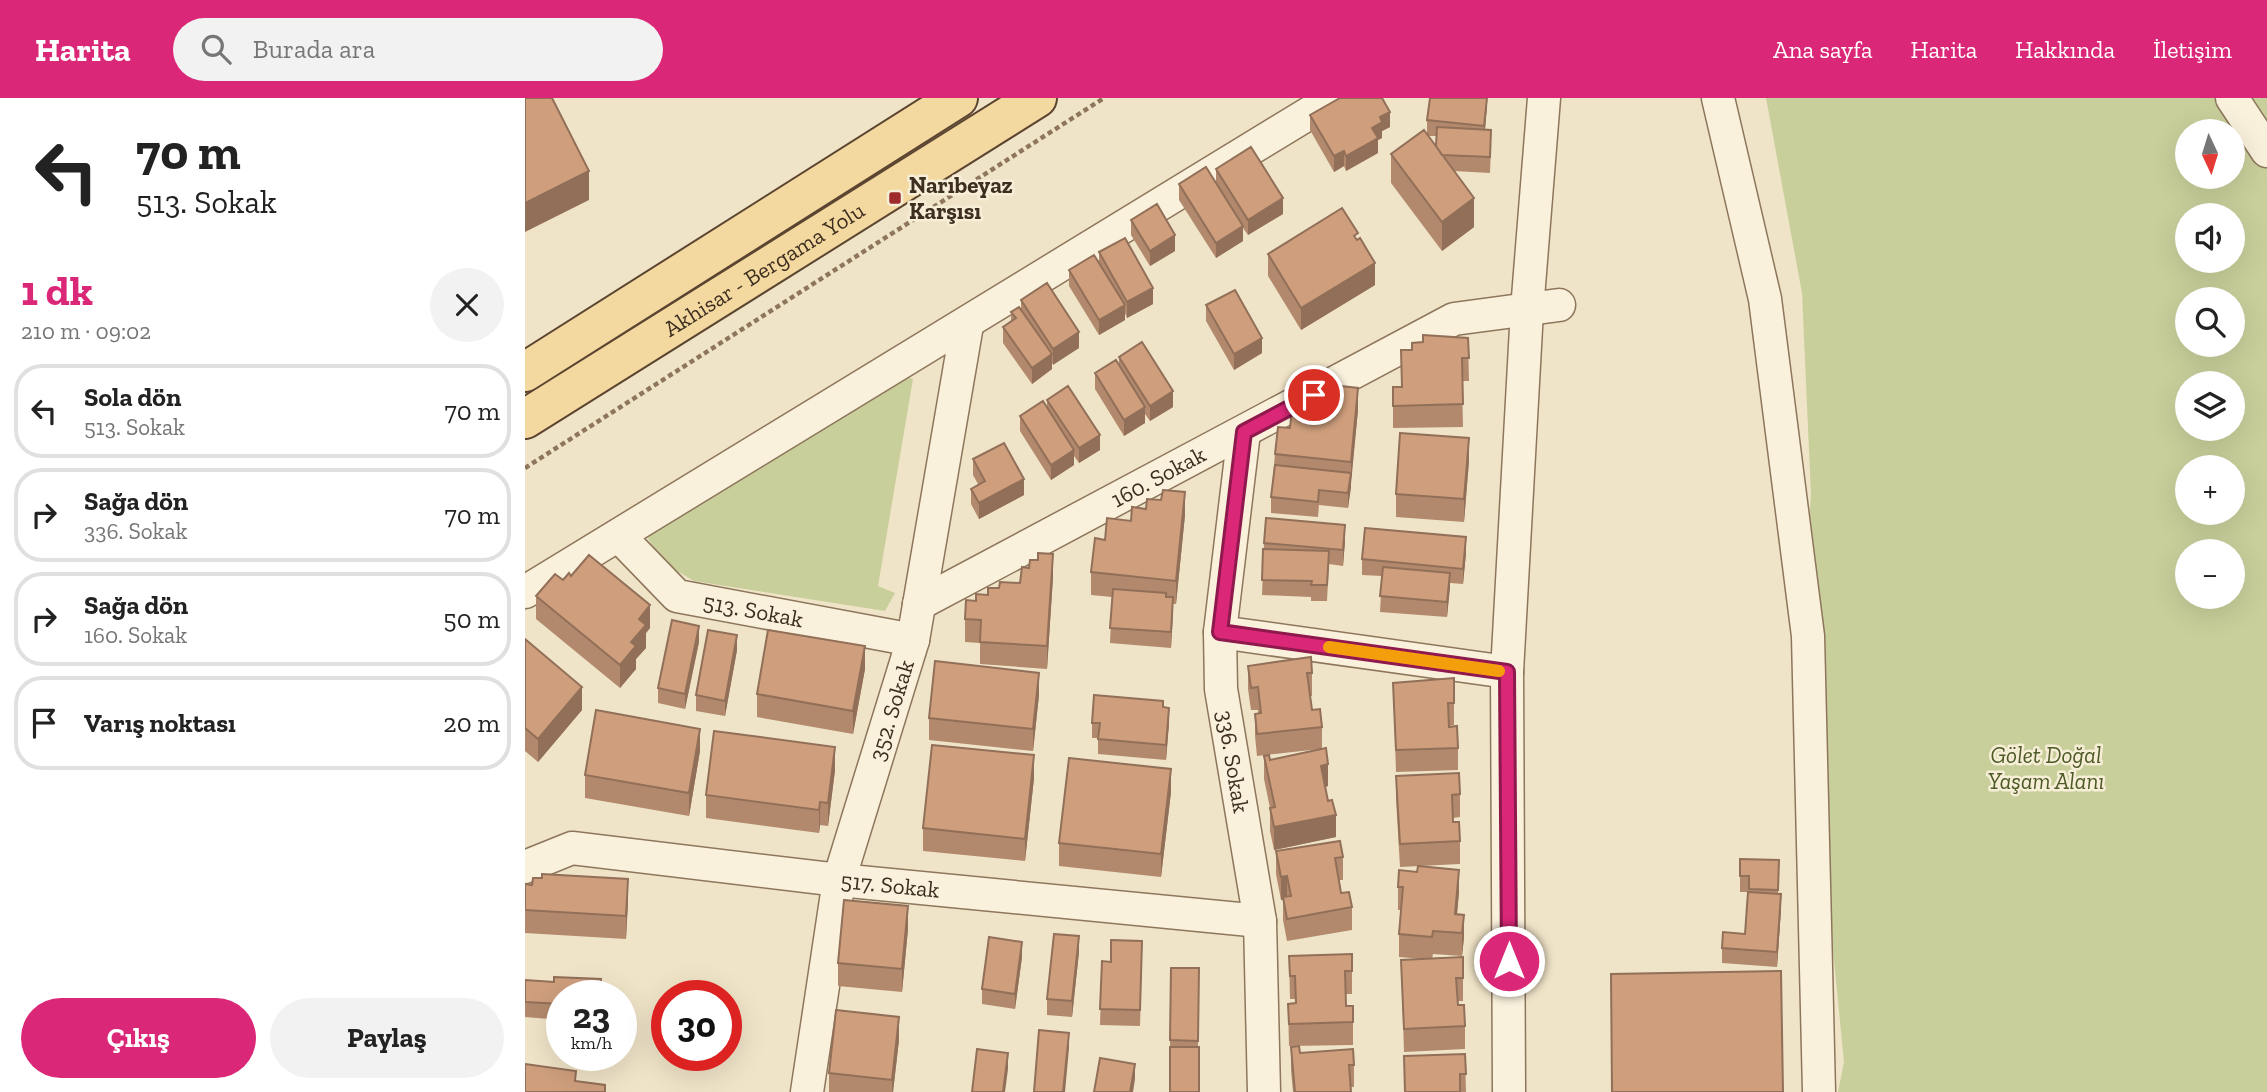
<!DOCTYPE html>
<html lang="tr">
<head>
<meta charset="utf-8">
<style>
	body { margin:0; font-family:"Zilla Slab",serif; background:#f2f2f2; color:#222; height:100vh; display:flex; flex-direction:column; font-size:26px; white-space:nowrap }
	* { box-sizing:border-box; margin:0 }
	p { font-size:23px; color:#767676 }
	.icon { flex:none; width:38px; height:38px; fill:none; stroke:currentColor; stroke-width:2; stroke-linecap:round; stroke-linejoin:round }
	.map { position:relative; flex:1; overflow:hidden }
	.drawer { display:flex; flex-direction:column; background:#fff; width:525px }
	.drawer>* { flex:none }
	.hud { background:#fff; color:#222; overflow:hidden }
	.needle { width:46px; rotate:176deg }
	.buttons { position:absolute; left:1650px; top:21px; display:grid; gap:14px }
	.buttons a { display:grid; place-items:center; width:70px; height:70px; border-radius:50%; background:#fff; box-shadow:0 7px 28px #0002; font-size:35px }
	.speed { position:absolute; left:21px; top:882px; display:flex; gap:14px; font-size:35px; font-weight:700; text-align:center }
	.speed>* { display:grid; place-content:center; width:91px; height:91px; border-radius:50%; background:#fff; box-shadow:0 7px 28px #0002; line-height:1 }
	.speed small { font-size:18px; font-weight:400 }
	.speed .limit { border:10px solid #d22; background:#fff; color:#111 }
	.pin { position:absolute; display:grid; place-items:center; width:60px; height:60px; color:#fff; margin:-30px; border:4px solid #fff; border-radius:50%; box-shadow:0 2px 7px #0007 }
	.me { position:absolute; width:77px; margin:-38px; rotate:0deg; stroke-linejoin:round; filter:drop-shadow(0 0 5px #0008) }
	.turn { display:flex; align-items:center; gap:24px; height:147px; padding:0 21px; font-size:32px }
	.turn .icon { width:91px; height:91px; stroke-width:2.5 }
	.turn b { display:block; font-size:49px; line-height:60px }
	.round { display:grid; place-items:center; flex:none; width:74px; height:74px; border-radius:37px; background:#f2f2f2 }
	.headline { display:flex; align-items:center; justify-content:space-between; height:119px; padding:0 21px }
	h1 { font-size:42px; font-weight:700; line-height:52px; color:#db2777 }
	.button { display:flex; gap:14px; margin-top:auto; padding:14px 21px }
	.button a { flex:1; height:80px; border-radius:42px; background:#db2777; color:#fff; font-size:28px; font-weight:700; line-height:80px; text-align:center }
	.button a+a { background:#f2f2f2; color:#222 }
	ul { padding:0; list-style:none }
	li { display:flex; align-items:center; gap:21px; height:94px; margin:0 14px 10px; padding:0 7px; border:4px solid #e0e0e0; border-radius:28px }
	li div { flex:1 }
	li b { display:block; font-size:26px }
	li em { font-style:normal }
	header { display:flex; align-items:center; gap:42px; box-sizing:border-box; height:98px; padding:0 35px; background:#db2777; color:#fff }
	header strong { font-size:33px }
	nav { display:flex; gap:38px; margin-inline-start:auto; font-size:24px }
	.search { width:490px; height:63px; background:#f2f2f2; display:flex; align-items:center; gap:18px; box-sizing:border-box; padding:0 24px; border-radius:38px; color:#767676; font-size:26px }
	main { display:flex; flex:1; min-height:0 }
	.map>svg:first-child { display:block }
	.green { fill:#c9cf9b; fill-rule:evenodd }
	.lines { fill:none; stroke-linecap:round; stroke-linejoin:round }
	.minor-casing { stroke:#8d765c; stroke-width:35 }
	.major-casing { stroke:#5b4430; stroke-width:42 }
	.path { stroke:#8d765c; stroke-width:4.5; stroke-dasharray:5 3.5; stroke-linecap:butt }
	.minor { stroke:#faf1dc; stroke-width:32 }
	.major { stroke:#f3d9a0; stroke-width:38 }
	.wall { fill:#b2896c; fill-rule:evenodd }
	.shaded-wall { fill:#916f58 }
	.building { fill:#cf9f7d; stroke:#916f58; stroke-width:2 }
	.route-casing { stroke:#8e194d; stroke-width:18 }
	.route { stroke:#db2777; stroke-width:12 }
	.slow { stroke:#f59e0b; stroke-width:12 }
	.poi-dot { fill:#9e2a2b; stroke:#f7eed8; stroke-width:2.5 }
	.labels { text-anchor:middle; stroke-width:5; stroke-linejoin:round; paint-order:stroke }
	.poi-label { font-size:23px; font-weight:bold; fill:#3d2e20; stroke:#f7eed8; text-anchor:start }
	.street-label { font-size:23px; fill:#3d2e20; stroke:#f7eed8 }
	.park-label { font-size:23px; font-style:italic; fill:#4d5a26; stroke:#f7eed8 }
</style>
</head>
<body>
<header>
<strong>Harita</strong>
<div class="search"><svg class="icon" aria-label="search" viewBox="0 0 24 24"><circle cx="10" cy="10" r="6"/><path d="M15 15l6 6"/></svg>Burada ara</div>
<nav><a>Ana sayfa</a><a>Harita</a><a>Hakkında</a><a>İletişim</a></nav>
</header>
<main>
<section class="drawer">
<div class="hud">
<div class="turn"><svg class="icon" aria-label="left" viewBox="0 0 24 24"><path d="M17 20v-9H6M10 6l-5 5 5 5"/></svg><div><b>70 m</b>513. Sokak</div></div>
</div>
<div class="headline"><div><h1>1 dk</h1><p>210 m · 09:02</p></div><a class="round"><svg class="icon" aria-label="close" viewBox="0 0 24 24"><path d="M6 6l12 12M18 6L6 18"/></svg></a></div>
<ul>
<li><svg class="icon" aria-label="left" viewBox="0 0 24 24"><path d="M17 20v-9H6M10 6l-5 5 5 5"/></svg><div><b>Sola dön</b><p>513. Sokak</p></div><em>70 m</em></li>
<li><svg class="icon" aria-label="right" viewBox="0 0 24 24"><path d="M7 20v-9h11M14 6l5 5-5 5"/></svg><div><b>Sağa dön</b><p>336. Sokak</p></div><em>70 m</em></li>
<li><svg class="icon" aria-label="right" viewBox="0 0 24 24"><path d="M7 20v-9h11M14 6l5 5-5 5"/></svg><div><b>Sağa dön</b><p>160. Sokak</p></div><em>50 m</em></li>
<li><svg class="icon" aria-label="arrive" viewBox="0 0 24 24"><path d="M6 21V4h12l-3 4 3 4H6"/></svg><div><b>Varış noktası</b></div><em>20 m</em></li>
</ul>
<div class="button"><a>Çıkış</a><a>Paylaş</a></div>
</section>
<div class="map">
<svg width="1742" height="994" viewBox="0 0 1742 994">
	<rect width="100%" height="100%" fill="#f0e4c8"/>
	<path class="green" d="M1241,0H1742V994H1313L1319,964L1303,802L1304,742L1282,449L1286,397L1277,195ZM1662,33H1708V79H1662ZM1662,117H1708V163H1662ZM1662,201H1708V247H1662ZM1662,285H1708V331H1662ZM1662,369H1708V415H1662ZM1662,453H1708V499H1662Z
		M377,278L388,281L353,488L370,495L360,513L169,483L137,464L118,432Z"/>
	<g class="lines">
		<defs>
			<g id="minor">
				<path d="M1193,0L1240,201L1283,538L1294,994"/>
				<path d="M1707,0L1742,53"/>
				<path id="s1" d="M719,334L695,534L696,591L735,823L739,994"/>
				<path id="s2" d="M94,438L152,498L388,542"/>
				<path d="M0,494L809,0"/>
				<path id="s3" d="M394,506L929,221L1034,207"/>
				<path d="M695,534L982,574"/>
				<path id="s4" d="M0,769L47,750L314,782L735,823"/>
				<path id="s5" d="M282,994L314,782L388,542L442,227"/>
				<path d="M984,994L982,574L1002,212L1019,0"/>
			</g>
			<g id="major">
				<path d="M0,274L433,0"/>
				<path id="s6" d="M0,321L512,0"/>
			</g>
		</defs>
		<use href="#minor" class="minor-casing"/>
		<use href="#major" class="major-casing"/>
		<path class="path" d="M0,370L579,0"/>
		<use href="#minor" class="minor"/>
		<use href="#major" class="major"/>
	</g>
	<path class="wall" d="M962,0L960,32L966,48L965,75L929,73L949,129L917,153L866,85V56L902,37V22ZM903,38H911V48Z
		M785,17L865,29L857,33V40L853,42V55L821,73L819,68L809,74L785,32Z
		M691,71L758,116L723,137L718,130V143L691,160L654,102V86L691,85Z
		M606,122L650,153L625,168L606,137Z
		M833,142L850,187L776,232L743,178V156Z
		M574,154L628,206L602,220L600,215V222L574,237L544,188V172L574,165Z
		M496,202L554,250L527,266V271L507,286L478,245V229L486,224V214L496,211Z
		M681,207L737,255L709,272L681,223Z
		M943,240L944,283H937L938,329L868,330V289H877L887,252Z
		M594,259L648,309L625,323L620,316V325L599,338L570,291V275L594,267Z
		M522,302L575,352L554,365L549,358V367L526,382L495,333V318L522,309Z
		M833,312L823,410L794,407L793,419L746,415V399L750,356L765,330L786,313Z
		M448,361L499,397L454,421L446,406V391L453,386L448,377Z
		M944,363L939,424L871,419V396Z
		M660,417L651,506H648L646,550L585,545L587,499L566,497V474L580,442L606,423Z
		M820,443L818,468L804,466L802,503H786V499L737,497L739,445Z
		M941,455L938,486L925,485L922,519L855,514L857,478L837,477V461Z
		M528,479L522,571L455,566V545L440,544V521L451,503L474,490Z
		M38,482L125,530L121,535V550L111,561V571L95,590L11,521V498Z
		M0,541L57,612L13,664L0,653Z
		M174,544L160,611L133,605V590Z
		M212,552L200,618L171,613V597Z
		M723,568L787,575V598H785L787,612L797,629V651L803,688L800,689L811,739L749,752L745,733V710L739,681V658L745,662L795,651L732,658L730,638V616L733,615V612H726L723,591Z
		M340,571L328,636L232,619V596Z
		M929,580V627L924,628L933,650V672L871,674L868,585Z
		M514,597L508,653L404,642V620Z
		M567,625H644L641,662L573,656V640H567Z
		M175,653L164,718L60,700V677Z
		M310,672L303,728L295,727L294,735L181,720V697Z
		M871,678L935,696V719L928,720V724L935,743V766L875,769L871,701Z
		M509,680L500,763L398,753V730Z
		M646,694L636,779L534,768V745Z
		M751,753L818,759V782H814L816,795L827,809V832L762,843L758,822V801L756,802L751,776Z
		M1215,761L1254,762L1253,796L1256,811L1252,869L1197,865V850L1220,836L1223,794H1215Z
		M0,786L103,803L101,841L0,835Z
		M873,789L934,794L932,816L939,839L937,858L908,856L907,861L938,880V903H932L933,907L940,928V951L879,954L876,862L898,861L874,859V836L876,812H873Z
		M383,831L377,894L313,888V865Z
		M554,854L547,919L522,917V901Z
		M827,856V896H821V908H828V947L764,948L763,906L770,905V901H765L764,858Z
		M617,858L615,928L575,927L577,863L586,864Z
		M497,859L490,911L457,906V891Z
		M646,870H674L673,949H645Z
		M76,881V898H37V922L0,919V882L29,884Z
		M374,942L368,994H304V975Z
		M766,949L775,955L829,967V989H826V994H768L766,972Z
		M940,956L941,994H879V958Z"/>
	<path class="shaded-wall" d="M962,0V9L959,43V28Z
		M865,14V29L857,33V40L853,42V55L821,73V58L847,30L855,19Z
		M819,53V68L809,74V58Z
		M64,73V102L0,134V105Z
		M758,100V116L723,137V122Z
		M949,100V129L917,153V124Z
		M718,128V143L691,160V145Z
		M650,137V153L625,168V153Z
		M850,165V187L776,232V210Z
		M628,190V206L602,220V204Z
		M600,207V222L574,237V222Z
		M554,234V250L528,267V251Z
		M737,240V255L709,272V256Z
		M527,256V271L507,286V270Z
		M833,290V312L826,386V364Z
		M648,293V309L625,323V308Z
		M620,309V325L599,338V322Z
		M575,337V352L554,365V350Z
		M944,340V363L939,424V401Z
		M549,352V367L526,382V367Z
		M826,375V390L823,410V395Z
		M499,381V397L454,421V405Z
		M660,394V417L651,506V483Z
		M820,427V443L818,468V452Z
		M941,439V455L938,486V471Z
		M528,456V479L522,571V548Z
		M925,475V490L922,519V504Z
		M648,499V515L646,550V534Z
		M125,507V530L121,535V550L111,561V571L95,590V567L106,544L114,521Z
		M174,528V544L160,611V596Z
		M212,537V552L200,618V603Z
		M340,548V571L328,636V613Z
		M514,575V597L508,653V631Z
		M57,589V612L13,664V641Z
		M644,610V625L641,662V647Z
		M175,631V653L164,718V695Z
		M310,649V672L303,728V705Z
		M509,657V680L500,763V741Z
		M803,666V688L796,690V668Z
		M646,671V694L636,779V756Z
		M295,704V727L294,735V712Z
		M811,717V739L749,752V729Z
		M934,772V794L930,838V816Z
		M762,778V801L756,802V779Z
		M103,781V803L101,841V818Z
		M1256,796V811L1252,869V854Z
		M383,808V831L377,894V871Z
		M939,817V839L937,858V835Z
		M554,838V854L547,919V903Z
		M497,844V859L490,911V896Z
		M374,919V942L368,994H367V982Z
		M544,935V950L540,994H538Z
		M483,955V971L480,994H478Z
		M610,966V981L608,994H605Z"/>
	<path class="building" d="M0,0H27L64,73L0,105Z
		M815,0H857L865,14L855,19L857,24L847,30L853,40L821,58L819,53L809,58L785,17Z
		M905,0H962L959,28L902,22Z
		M912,29L966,32L965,59L917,57L911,48Z
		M899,32L949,100L917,124L866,56Z
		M726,49L758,100L723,122L691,71Z
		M681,69L718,128L691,145L654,86Z
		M632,106L650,137L625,153L606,122Z
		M817,110L833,135L829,138L832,142L835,140L850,165L776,210L743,156Z
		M600,140L628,190L602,204L574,154Z
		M569,157L600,207L574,222L544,172Z
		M522,185L554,234L528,251L496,202Z
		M710,192L737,240L709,256L681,207Z
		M494,209L527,256L507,270L478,229L491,220L486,214Z
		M898,237L943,240L944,260H937L938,306L868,308V289H877L876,252H887V245L898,244Z
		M617,244L648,293L625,308L594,259Z
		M591,262L620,309L599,322L570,275Z
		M807,287L833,290L826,364L750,356L753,329L765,330L767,311L786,313L788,299L806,300Z
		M543,288L575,337L554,350L522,302Z
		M518,303L549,352L526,367L495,318Z
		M875,335L944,340L939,401L871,396Z
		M479,345L499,381L454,405L446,391L460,383L448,361Z
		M750,367L826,375L823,395L794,392L793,404L746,399Z
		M638,392L660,394L651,483L566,474L570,440L580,442L582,420L606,423L607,409L621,411L622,401L636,402Z
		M741,420L820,427L818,452L739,445Z
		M840,430L941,439L938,471L837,461Z
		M738,451L804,453L802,487H786L787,483L737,482Z
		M513,455L528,456L522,548L455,544L456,522L440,521L441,502L451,503V496L463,497V490H474L475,484L495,485L497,469L504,470L505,462H513Z
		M64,457L125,507L114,521L121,527L106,544L111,548L95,567L11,498L30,476L38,482L44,475L46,478Z
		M858,469L925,475L922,504L855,498Z
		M588,491L641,495V499H648L646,534L585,530Z
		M147,522L174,528L160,596L133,590Z
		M183,532L212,537L200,603L171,597Z
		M243,532L340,548L328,613L232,596Z
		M0,541L57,589L13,641L0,630Z
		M786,559L787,575H782L787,612L795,611L797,629L732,636L730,616L736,615L733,589L726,590L723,568Z
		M410,563L514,575L508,631L404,620Z
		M929,580V605H923L924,629L932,628L933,650L871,652L868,585Z
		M569,597L638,603V609L644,610L641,647L573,641L575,625H567Z
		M71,612L175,631L164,695L60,677Z
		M189,633L310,649L303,705L295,704L294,712L181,697Z
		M407,647L509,657L500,741L398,730Z
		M801,650L803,666L796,668L803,703L807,702L811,717L749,729L745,710L750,709L739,658L744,657L745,662Z
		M544,660L646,671L636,756L534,745Z
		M934,675L935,696L927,697L928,724H934L935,743L875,746L871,678Z
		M815,743L818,759L810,760L816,795L824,794L827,809L762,821L758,799L766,798L762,778L756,779L751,753Z
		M1215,761L1254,762L1253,792L1224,791V778H1215Z
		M893,768L934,772L930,816L939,817L937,835L908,833L907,839L874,836L878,789H873L874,772L892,774Z
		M17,776L103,781L101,818L0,812V786L7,787L8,780H17Z
		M1223,794L1256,796L1252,854L1197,850L1198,834L1220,836Z
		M319,802L383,808L377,871L313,865Z
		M529,836L554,838L547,903L522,901Z
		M464,839L497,844L490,896L457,891Z
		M586,842L617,843L615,912L575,911L577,863L586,864Z
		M827,856V873H820L821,908H828V924L764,926L763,906L771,905L770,878H765L764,858Z
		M938,859V880H931L933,907H939L940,928L879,931L876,862Z
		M646,870H674L673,943L645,942Z
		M1256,873L1258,994H1087L1086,876Z
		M29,879L76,881L75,898H37V906L0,904V882L29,884Z
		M311,912L374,919L367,982L304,975Z
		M514,932L544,935L538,994H509Z
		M774,948L775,955L828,951L829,967H824L826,994H770L766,949Z
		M645,949H674V994H645Z
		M452,951L483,955L478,994H447Z
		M940,956L941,976H935V994H880L879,958Z
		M575,960L610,966L605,994H569Z
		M0,966L51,973L50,983L80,987V994H0Z"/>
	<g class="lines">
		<defs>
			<path id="route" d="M789,297L719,334L695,534L982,574L984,863"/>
		</defs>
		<use href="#route" class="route-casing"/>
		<use href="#route" class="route"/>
		<path class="slow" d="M804,549L974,573"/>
	</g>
	<rect class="poi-dot" x="363" y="93" width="14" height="14" rx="3.5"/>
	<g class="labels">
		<g class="poi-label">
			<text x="384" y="95">Narıbeyaz<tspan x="384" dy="26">Karşısı</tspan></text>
		</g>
		<g class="street-label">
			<text dy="8" stroke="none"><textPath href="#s6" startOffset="282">Akhisar - Bergama Yolu</textPath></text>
			<text dy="8" stroke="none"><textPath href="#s3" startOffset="271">160. Sokak</textPath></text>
			<text dy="8" stroke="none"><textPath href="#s2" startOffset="161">513. Sokak</textPath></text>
			<text dy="8" stroke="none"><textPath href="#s5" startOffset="392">352. Sokak</textPath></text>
			<text dy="8" stroke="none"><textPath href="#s1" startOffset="332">336. Sokak</textPath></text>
			<text dy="8" stroke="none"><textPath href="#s4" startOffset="371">517. Sokak</textPath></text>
		</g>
		<g class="park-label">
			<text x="1521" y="665">Gölet Doğal<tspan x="1521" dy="26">Yaşam Alanı</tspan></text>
		</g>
	</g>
</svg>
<div class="buttons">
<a><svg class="needle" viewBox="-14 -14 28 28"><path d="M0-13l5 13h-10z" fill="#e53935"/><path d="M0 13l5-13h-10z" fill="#767676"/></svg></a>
<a><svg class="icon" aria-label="sound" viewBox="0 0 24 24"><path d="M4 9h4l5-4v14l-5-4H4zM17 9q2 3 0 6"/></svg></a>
<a><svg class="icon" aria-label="search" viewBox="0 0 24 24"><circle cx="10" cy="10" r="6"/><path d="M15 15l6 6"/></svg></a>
<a><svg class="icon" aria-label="layers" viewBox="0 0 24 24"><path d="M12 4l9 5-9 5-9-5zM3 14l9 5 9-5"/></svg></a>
<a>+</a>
<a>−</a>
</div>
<div class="speed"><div>23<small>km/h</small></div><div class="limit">30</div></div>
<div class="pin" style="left:789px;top:297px;background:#d93025"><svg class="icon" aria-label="arrive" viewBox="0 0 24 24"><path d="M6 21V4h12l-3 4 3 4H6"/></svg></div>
<svg class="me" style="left:984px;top:863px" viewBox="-20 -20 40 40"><circle r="17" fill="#db2777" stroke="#fff" stroke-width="3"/><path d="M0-11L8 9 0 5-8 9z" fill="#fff"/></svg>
</div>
</main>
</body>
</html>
